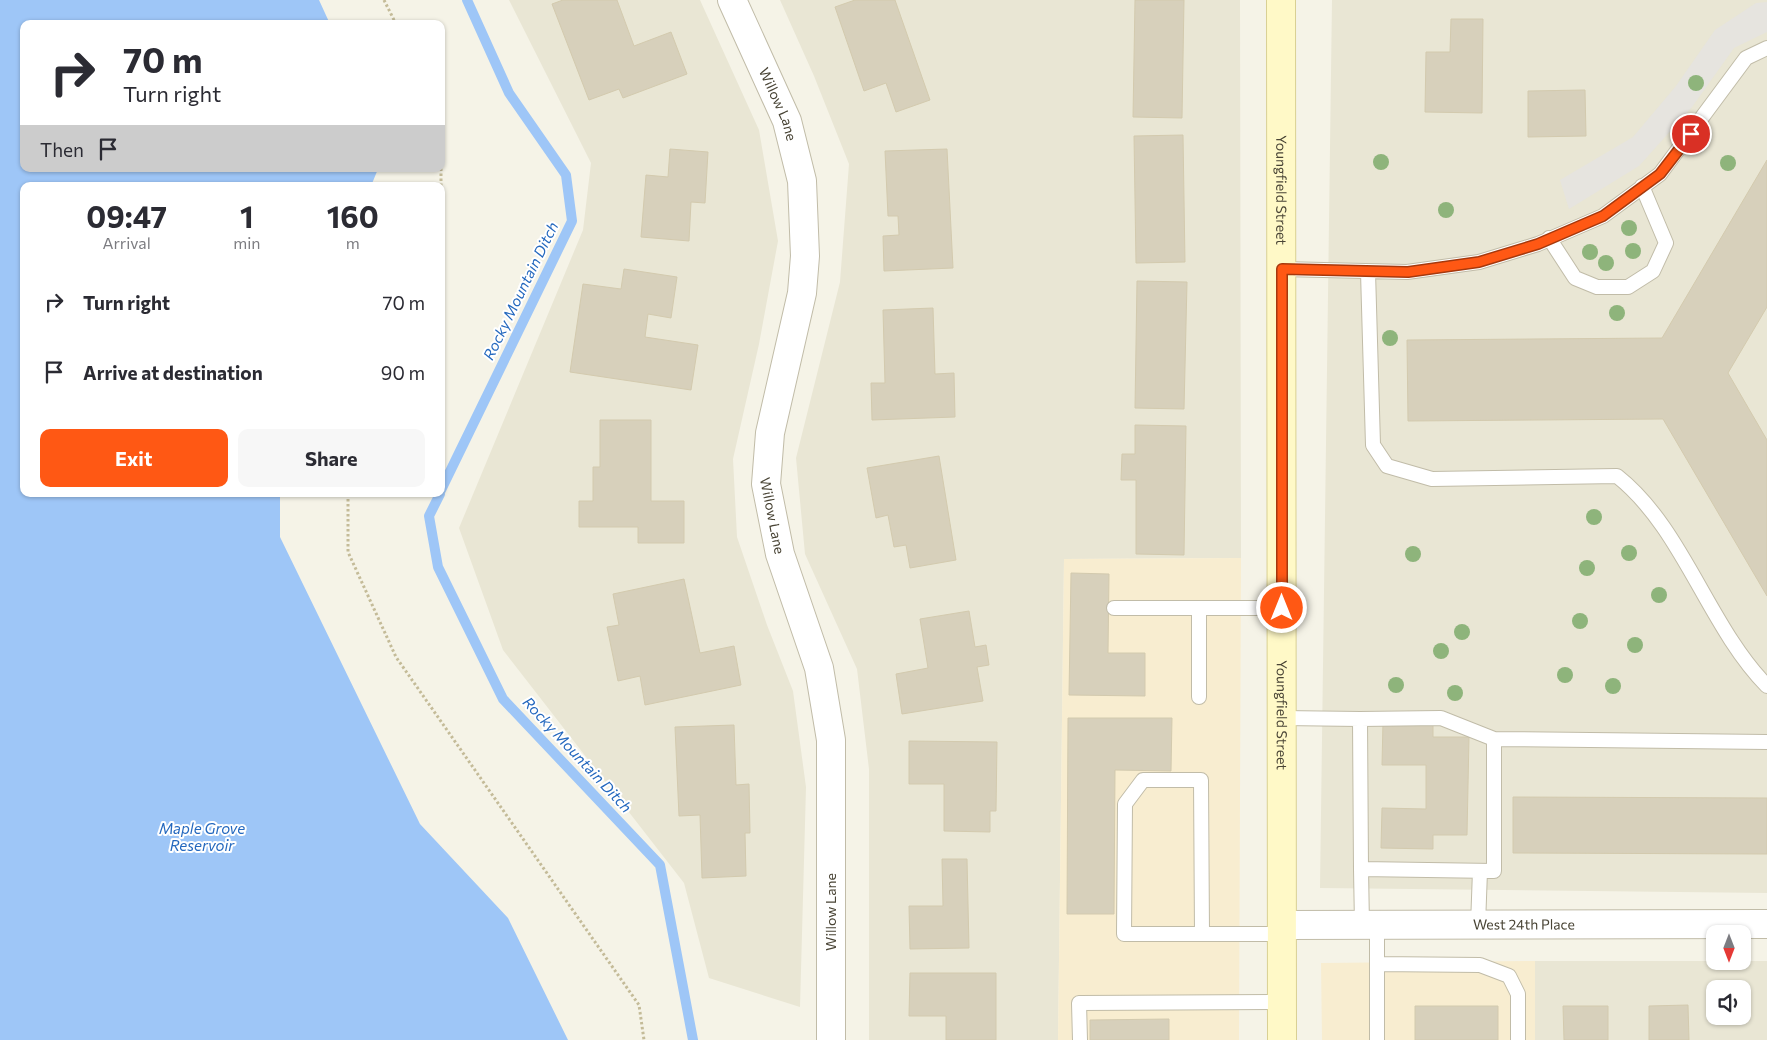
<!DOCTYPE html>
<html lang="en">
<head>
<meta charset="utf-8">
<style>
	body { margin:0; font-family:Commissioner,sans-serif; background:#f7f7f7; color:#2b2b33; height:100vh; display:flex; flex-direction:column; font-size:19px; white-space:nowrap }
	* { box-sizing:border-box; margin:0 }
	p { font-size:16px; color:#7c7c81 }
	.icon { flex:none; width:28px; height:28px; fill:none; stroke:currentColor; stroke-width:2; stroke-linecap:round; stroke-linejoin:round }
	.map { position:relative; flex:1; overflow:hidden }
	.side { position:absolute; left:20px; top:182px; width:425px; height:315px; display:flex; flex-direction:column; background:#fff; border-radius:10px; box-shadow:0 1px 4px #0004 }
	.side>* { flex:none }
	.guide { position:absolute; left:20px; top:20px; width:425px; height:152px; border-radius:10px; box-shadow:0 1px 4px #0004; background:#fff; color:#2b2b33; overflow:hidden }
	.needle { width:32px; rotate:180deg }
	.fabs { position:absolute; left:1706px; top:925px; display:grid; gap:10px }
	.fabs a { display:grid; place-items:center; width:45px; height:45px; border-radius:10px; background:#fff; box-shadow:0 1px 4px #0004; font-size:25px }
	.pin { position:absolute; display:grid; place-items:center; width:42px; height:42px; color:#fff; margin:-21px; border:2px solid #fff; border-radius:50%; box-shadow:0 1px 5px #0007 }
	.me { position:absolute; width:55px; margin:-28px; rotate:0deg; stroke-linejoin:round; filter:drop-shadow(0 0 4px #0008) }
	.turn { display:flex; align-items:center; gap:18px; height:105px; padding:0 20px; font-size:22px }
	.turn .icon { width:65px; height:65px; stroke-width:2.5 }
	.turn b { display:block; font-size:35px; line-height:42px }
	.then { display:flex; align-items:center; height:48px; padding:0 20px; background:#0003; gap:10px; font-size:19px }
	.eta { display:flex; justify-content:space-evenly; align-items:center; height:85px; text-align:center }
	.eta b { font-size:30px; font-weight:700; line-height:35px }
	.button { display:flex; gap:10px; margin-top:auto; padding:10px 20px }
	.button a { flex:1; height:58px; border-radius:10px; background:#ff5814; color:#fff; font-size:20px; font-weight:700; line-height:58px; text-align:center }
	.button a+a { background:#f7f7f7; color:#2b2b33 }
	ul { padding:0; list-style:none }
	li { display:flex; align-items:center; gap:15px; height:70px; padding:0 20px }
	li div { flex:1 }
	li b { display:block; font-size:19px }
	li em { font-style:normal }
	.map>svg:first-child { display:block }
	.residential { fill:#e9e6d4; fill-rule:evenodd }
	.commercial { fill:#f8edd0 }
	.parking { fill:#e6e4df }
	.water { fill:#9ec6f7 }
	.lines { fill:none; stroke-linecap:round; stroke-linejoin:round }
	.stream { stroke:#9ec6f7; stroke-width:10 }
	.building { fill:#d7d0bb; stroke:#d3caae }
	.lane-casing { stroke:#c1bca8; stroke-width:16 }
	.street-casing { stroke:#c1bca8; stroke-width:30 }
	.secondary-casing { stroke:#d9d093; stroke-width:30 }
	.path { stroke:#c4bb98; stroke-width:3; stroke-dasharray:2.5 2.5; stroke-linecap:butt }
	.lane { stroke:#fff; stroke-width:14 }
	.street { stroke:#fff; stroke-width:28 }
	.secondary { stroke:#fff9c7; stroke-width:28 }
	.tree { fill:#8eb47b }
	.route-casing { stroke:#a6390d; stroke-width:12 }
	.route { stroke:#ff5814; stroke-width:9 }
	.labels { text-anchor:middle; stroke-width:4; stroke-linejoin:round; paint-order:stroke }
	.street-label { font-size:14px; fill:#494435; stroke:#fff }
	.water-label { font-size:15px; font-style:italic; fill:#2468be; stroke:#fff }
</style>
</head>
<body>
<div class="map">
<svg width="1767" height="1040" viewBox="0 0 1767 1040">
	<rect width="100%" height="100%" fill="#f5f3e7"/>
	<path class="residential" d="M509,0H700L759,130L778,241L759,344L733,459L737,537L767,625L793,691L806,787L800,1007L709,978L684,883L503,650L459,528L583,230L591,163Z
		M780,0H1240L1241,558L1064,559L1058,1040H869V769L857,669L805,554L796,458L840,282L849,164L814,76Z
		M1332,0H1767V893L1320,888Z
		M1535,961H1767V1040H1535ZM1715,989H1742V1016H1715Z"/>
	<path class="commercial" d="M1241,558L1239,1040H1058L1064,559Z
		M1535,961V1040H1322L1321,963Z"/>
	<path class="parking" d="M1767,2V32L1734,48L1692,107L1639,166L1569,209L1560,180L1633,137L1676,86L1715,30L1756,3Z"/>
	<path class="water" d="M0,0H319L330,24H24V169H378L371,186H24V494H280V537L420,824L508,918L568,1040H0Z"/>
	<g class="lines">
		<path class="stream" d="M441,490L572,221L566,175L509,93L467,0
			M440,494L429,516L438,567L503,699L660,865L693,1040"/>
	</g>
	<path class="building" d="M563,0H617L634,46L671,32L687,74L623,98L619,89L589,100L552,4Z
		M855,0H895L930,100L896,112L886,83L864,91L835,7Z
		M1135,0H1184L1182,118L1133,117Z
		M1451,19H1483L1482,113L1425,112L1426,52H1450Z
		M1585,90L1586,136L1528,137V91Z
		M1183,135L1185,262L1136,263L1134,136Z
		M670,149L708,152L705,203L691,202L689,241L641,237L646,175L668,177Z
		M947,149L953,268L884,271L883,236L899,235L898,216H888L885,151Z
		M1767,160V307L1728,373L1767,440V596L1663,419L1408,421L1407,340L1662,338Z
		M624,269L677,277L671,318L648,314L645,337L698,345L691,390L570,372L583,284L621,289Z
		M1137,281L1187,282L1184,409L1135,408Z
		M933,308L935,374L954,373L955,417L872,420L871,383H885L883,310Z
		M600,420H651V501H684V543H638V527H579V501H593V467H600Z
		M1135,425L1186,426L1184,555L1136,554V480H1121L1122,454H1135Z
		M939,456L956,560L910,568L906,545L894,547L888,515L876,518L867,468Z
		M1071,573L1109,574L1108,653H1145V696L1069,695Z
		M684,579L700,653L734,646L741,685L645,705L640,676L618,681L607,627L619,625L613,594Z
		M969,611L975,647L986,645L989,665L977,667L983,701L902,714L896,674L928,668L920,619Z
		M1068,718H1172L1171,771L1115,770L1114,914H1067Z
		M1383,722L1433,723V737H1469L1467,835H1433V849L1381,848L1382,808L1426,809V765H1382Z
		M734,725L736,785L749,784L750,833H745L746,876L702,878L700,815L679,816L675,727Z
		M909,741L997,742L996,811H990V832L944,831V784H909Z
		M1513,797L1767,798V854L1513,853Z
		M942,859H967L969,948L910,949L909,906H943Z
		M910,973H996V1040H946V1016H909Z
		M1688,1005L1689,1040H1649V1006Z
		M1415,1006H1498V1040H1415Z
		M1563,1006H1608V1040H1564Z
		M1169,1019V1040H1090V1020Z"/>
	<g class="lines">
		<defs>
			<path id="lane" d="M1549,238L1575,278L1597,287H1628L1653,271L1666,243L1642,186
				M1282,269L1407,272L1479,262L1538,244L1603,216L1660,174L1746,58L1767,48
				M1368,272L1373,445L1387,466L1432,479L1617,476C1683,528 1708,626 1767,686
				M1114,608H1282
				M1199,608V697
				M1282,718L1360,719L1361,869L1494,871V739L1767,742
				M1360,719L1441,718L1494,739
				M1361,869L1362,925
				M1377,925V1040
				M1478,925L1480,871
				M1202,934L1201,780H1143L1125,804L1124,934H1282
				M1377,964L1480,965L1509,976L1518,994V1040
				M1080,1040L1079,1003L1282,1002"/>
			<g id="street">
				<path id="s1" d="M732,0L787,121L802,181L805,256L802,293L770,433L766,484L780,554L819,668L831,740V1040"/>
				<path id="s2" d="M1282,925L1767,924"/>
			</g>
			<g id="secondary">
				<path id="s3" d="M1281,0L1282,1040"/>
			</g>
		</defs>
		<use href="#lane" class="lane-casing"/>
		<use href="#street" class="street-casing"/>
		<use href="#secondary" class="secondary-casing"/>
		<path class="path" d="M384,0L396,24
			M441,186V134
			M348,494V552L396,657L639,1005L644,1040"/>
		<use href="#lane" class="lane"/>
		<use href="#street" class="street"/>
		<use href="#secondary" class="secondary"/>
	</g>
	<g class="tree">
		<circle cx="1696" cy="83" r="8"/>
		<circle cx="1381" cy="162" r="8"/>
		<circle cx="1728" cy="163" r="8"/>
		<circle cx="1446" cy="210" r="8"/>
		<circle cx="1629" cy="228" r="8"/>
		<circle cx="1633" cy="251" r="8"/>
		<circle cx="1590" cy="252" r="8"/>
		<circle cx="1606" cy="263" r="8"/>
		<circle cx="1617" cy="313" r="8"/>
		<circle cx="1390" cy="338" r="8"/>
		<circle cx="1594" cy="517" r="8"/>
		<circle cx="1629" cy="553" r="8"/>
		<circle cx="1413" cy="554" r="8"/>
		<circle cx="1587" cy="568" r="8"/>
		<circle cx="1659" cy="595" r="8"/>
		<circle cx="1580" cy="621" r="8"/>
		<circle cx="1462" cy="632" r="8"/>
		<circle cx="1635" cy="645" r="8"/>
		<circle cx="1441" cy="651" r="8"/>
		<circle cx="1565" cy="675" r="8"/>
		<circle cx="1396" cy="685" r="8"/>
		<circle cx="1613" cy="686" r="8"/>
		<circle cx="1455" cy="693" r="8"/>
	</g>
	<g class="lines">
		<defs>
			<path id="route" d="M1282,608V269L1408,272L1479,262L1538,244L1603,216L1660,174L1691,134"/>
		</defs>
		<use href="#route" class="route-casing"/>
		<use href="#route" class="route"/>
	</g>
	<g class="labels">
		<g class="street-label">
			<text dy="5" stroke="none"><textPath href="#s1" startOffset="114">Willow Lane</textPath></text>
			<text dy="5" stroke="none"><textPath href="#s3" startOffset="190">Youngfield Street</textPath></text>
			<text dy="5" stroke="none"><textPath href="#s1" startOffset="534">Willow Lane</textPath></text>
			<text dy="5" stroke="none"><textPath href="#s3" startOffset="715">Youngfield Street</textPath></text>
			<text transform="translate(831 912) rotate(-90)" y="5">Willow Lane</text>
			<text dy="5" stroke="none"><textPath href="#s2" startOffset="242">West 24th Place</textPath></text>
		</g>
		<g class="water-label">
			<text transform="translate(521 291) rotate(-64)" y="5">Rocky Mountain Ditch</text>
			<text transform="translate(577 755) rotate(47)" y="5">Rocky Mountain Ditch</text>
			<text x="202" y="834">Maple Grove<tspan x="202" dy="17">Reservoir</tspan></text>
		</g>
	</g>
</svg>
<div class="fabs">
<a><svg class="needle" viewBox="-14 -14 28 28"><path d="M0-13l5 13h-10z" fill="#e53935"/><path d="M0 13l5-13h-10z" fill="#7c7c81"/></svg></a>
<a><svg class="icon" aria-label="sound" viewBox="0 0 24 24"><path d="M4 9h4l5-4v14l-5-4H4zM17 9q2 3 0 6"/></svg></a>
</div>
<div class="pin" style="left:1691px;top:134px;background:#d93025"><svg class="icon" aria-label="arrive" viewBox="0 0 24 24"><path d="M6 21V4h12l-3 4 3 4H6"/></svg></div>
<svg class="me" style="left:1282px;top:608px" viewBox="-20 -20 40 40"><circle r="17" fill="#ff5814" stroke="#fff" stroke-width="3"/><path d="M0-11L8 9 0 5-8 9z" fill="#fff"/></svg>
<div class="guide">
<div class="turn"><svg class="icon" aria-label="right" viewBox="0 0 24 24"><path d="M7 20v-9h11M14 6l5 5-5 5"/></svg><div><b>70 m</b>Turn right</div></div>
<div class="then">Then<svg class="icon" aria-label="arrive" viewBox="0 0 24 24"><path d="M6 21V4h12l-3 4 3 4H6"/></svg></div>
</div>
<section class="side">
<div class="eta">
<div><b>09:47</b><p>Arrival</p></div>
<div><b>1</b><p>min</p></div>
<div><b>160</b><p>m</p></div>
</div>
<ul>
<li><svg class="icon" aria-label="right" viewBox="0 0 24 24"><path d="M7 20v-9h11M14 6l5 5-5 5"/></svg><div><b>Turn right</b></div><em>70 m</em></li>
<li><svg class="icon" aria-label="arrive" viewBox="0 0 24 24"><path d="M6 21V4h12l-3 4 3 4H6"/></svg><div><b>Arrive at destination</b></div><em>90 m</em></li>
</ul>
<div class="button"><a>Exit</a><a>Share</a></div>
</section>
</div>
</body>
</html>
